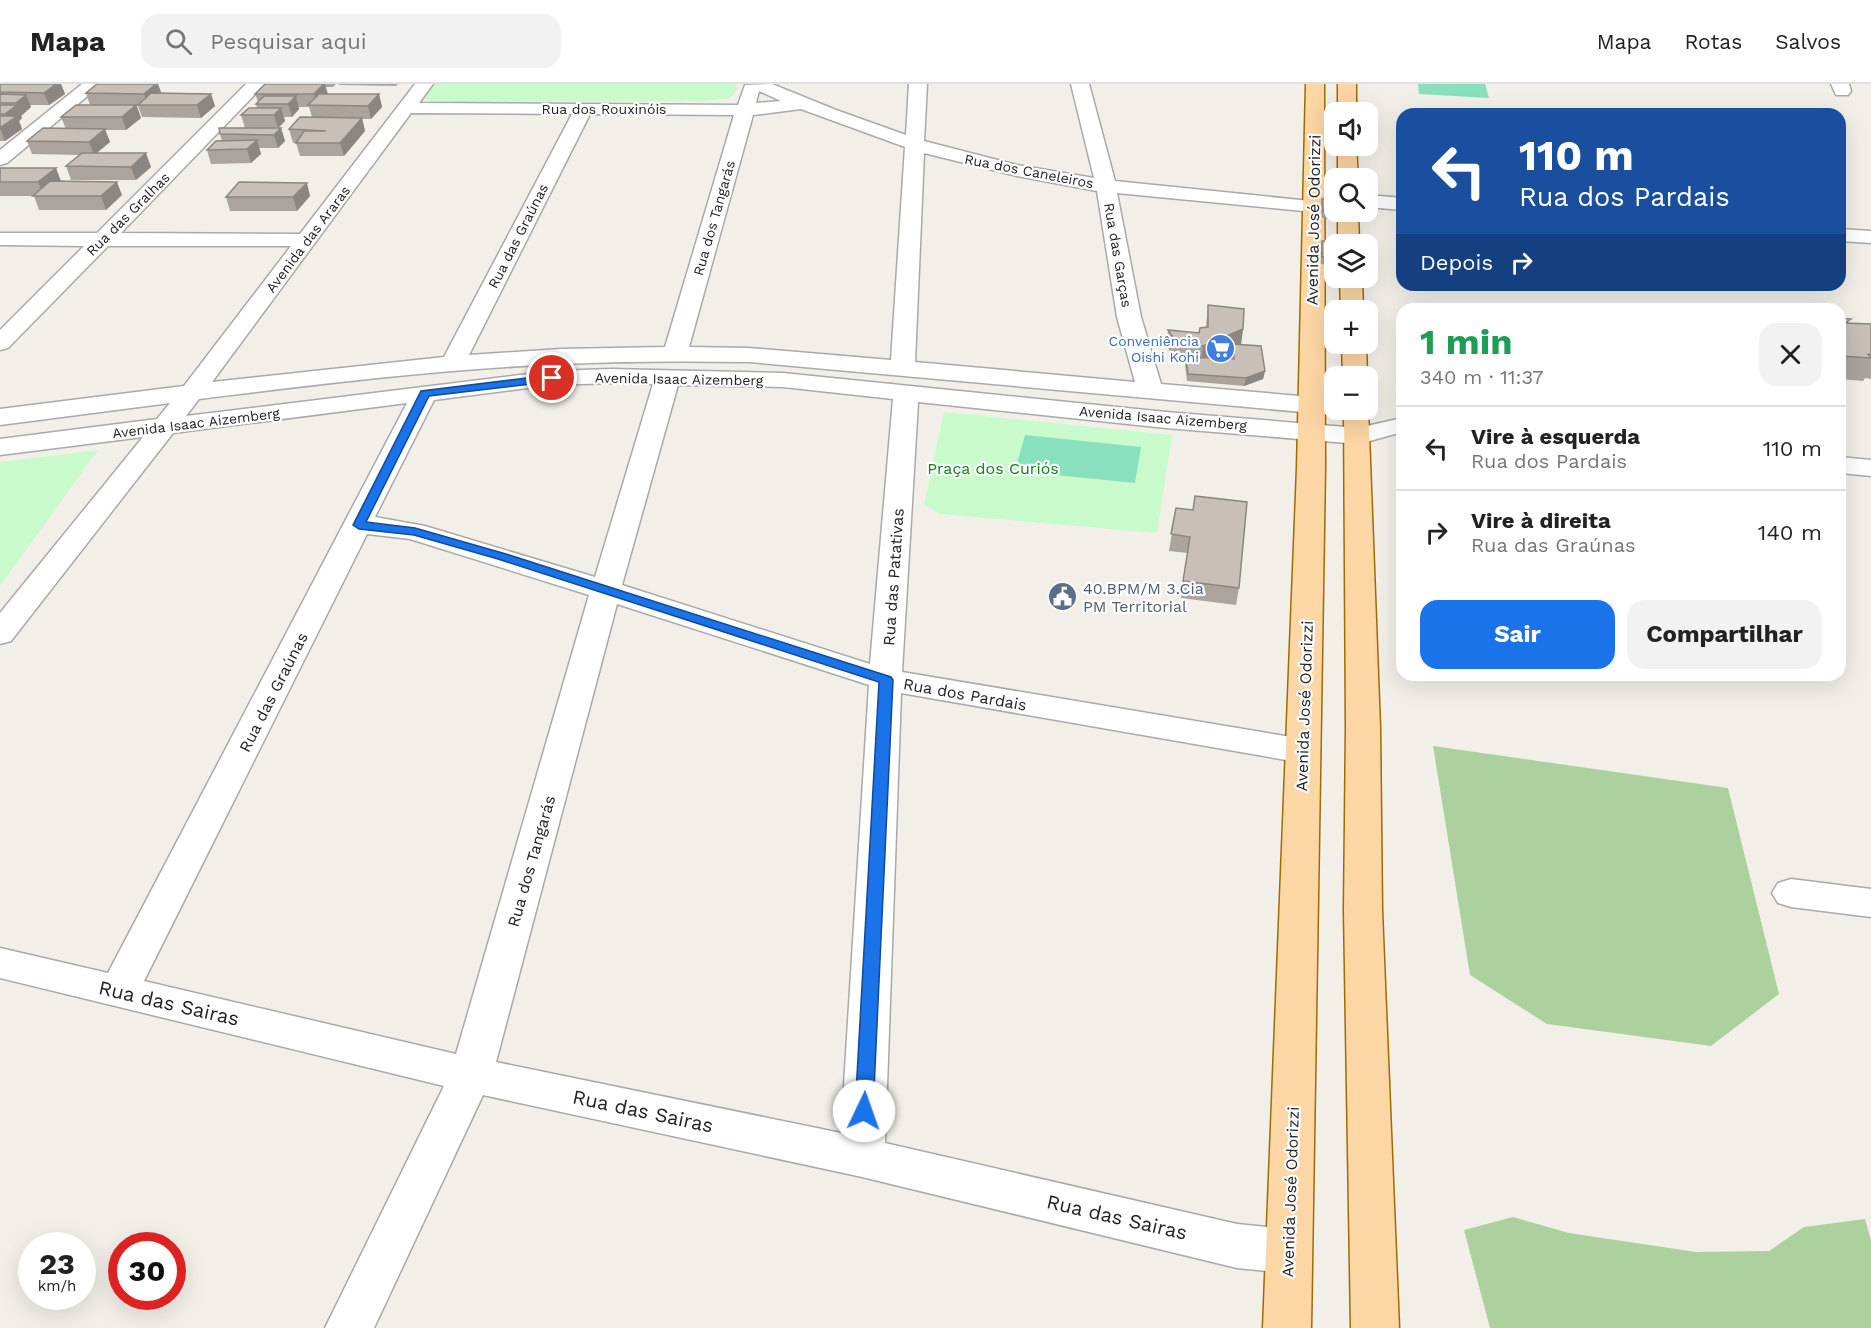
<!DOCTYPE html>
<html lang="pt">
<head>
<meta charset="utf-8">
<style>
	body { margin:0; font-family:"Work Sans",sans-serif; background:#f2f2f2; color:#222; height:100vh; display:flex; flex-direction:column; font-size:22px; white-space:nowrap }
	* { box-sizing:border-box; margin:0 }
	p { font-size:20px; color:#767676 }
	.icon { flex:none; width:33px; height:33px; fill:none; stroke:currentColor; stroke-width:2; stroke-linecap:round; stroke-linejoin:round }
	.map { position:relative; flex:1; overflow:hidden }
	.drawer { position:absolute; left:1396px; top:219px; width:450px; height:378px; display:flex; flex-direction:column; background:#fff; border-radius:18px; box-shadow:0 6px 24px #0002 }
	.drawer>* { flex:none }
	.top-card { position:absolute; left:1396px; top:24px; width:450px; height:183px; border-radius:18px; box-shadow:0 6px 24px #0002; background:#1a4fa0; color:#fff; overflow:hidden }
	.fabs { position:absolute; left:1324px; top:18px; display:grid; gap:12px }
	.fabs a { display:grid; place-items:center; width:54px; height:54px; border-radius:12px; background:#fff; box-shadow:0 6px 24px #0002; font-size:30px }
	.speed { position:absolute; left:18px; top:1148px; display:flex; gap:12px; font-size:30px; font-weight:700; text-align:center }
	.speed>* { display:grid; place-content:center; width:78px; height:78px; border-radius:50%; background:#fff; box-shadow:0 6px 24px #0002; line-height:1 }
	.speed small { font-size:15px; font-weight:400 }
	.speed .limit { border:9px solid #d22; background:#fff; color:#111 }
	.pin { position:absolute; display:grid; place-items:center; width:51px; height:51px; color:#fff; margin:-26px; border:3px solid #fff; border-radius:50%; box-shadow:0 2px 6px #0007 }
	.me { position:absolute; width:66px; margin:-33px; rotate:3deg; stroke-linejoin:round; filter:drop-shadow(0 0 4px #0008) }
	.turn { display:flex; align-items:center; gap:21px; height:126px; padding:0 24px; font-size:27px }
	.turn .icon { width:78px; height:78px; stroke-width:2.5 }
	.turn b { display:block; font-size:42px; line-height:51px }
	.then { display:flex; align-items:center; height:57px; padding:0 24px; background:#0003; gap:12px; font-size:22px }
	.round { display:grid; place-items:center; flex:none; width:63px; height:63px; border-radius:18px; background:#f2f2f2 }
	.summary { display:flex; align-items:center; justify-content:space-between; height:102px; padding:0 24px }
	h1 { font-size:36px; font-weight:700; line-height:45px; color:#1e9e55 }
	.action { display:flex; gap:12px; margin-top:auto; padding:12px 24px }
	.action a { flex:1; height:69px; border-radius:18px; background:#1a73e8; color:#fff; font-size:24px; font-weight:700; line-height:69px; text-align:center }
	.action a+a { background:#f2f2f2; color:#222 }
	ul { padding:0; list-style:none }
	li { display:flex; align-items:center; gap:18px; height:84px; padding:0 24px; border-top:2px solid #e0e0e0 }
	li div { flex:1 }
	li b { display:block; font-size:22px }
	li em { font-style:normal }
	header { display:flex; align-items:center; gap:36px; box-sizing:border-box; height:84px; padding:0 30px; background:#fff; border-bottom:2px solid #e0e0e0 }
	header strong { font-size:28px }
	nav { display:flex; gap:33px; margin-inline-start:auto; font-size:21px }
	.search { width:420px; height:54px; background:#f2f2f2; display:flex; align-items:center; gap:15px; box-sizing:border-box; padding:0 21px; border-radius:18px; color:#767676; font-size:22px }
	.map>svg:first-child { display:block }
	.forest { fill:#add19e }
	.park { fill:#c8facc }
	.pitch { fill:#88e0be }
	.lines { fill:none; stroke-linecap:round; stroke-linejoin:round }
	.minor-casing { stroke:#a9a9a9; stroke-width:3 }
	.major-casing { stroke:#a06b00; stroke-width:3 }
	.minor { fill:#fff; fill-rule:evenodd }
	.major { fill:#fcd6a4; fill-rule:evenodd }
	.wall { fill:#aba49e; fill-rule:evenodd }
	.shaded-wall { fill:#8b8681 }
	.building { fill:#c7bfb8; stroke:#8b8681; stroke-width:1.5 }
	.route { fill:#1a73e8; stroke:#114b97; stroke-width:1.5 }
	.labels { text-anchor:middle; stroke-width:4.5; stroke-linejoin:round; paint-order:stroke }
	.far-street-label { font-size:14px; fill:#222; stroke:#fff }
	.far-shop-label { font-size:14px; fill:#366cbe; stroke:#fff; text-anchor:end }
	.street-label { font-size:16px; fill:#222; stroke:#fff }
	.park-label { font-size:16px; fill:#0c8416; stroke:#fff }
	.service-label { font-size:16px; fill:#4e5e75; stroke:#fff; text-anchor:start }
	.near-street-label { font-size:20px; fill:#222; stroke:#fff }
</style>
</head>
<body>
<header>
<strong>Mapa</strong>
<div class="search"><svg class="icon" aria-label="search" viewBox="0 0 24 24"><circle cx="10" cy="10" r="6"/><path d="M15 15l6 6"/></svg>Pesquisar aqui</div>
<nav><a>Mapa</a><a>Rotas</a><a>Salvos</a></nav>
</header>
<div class="map">
<svg width="1871" height="1244" viewBox="0 0 1871 1244">
	<rect width="100%" height="100%" fill="#f2efe9"/>
	<path class="forest" d="M1433,662L1728,704L1779,910L1711,962L1547,940L1470,891Z
		M1513,1133L1569,1149L1696,1168L1769,1167L1804,1143L1865,1135L1871,1156V1244H1490L1464,1146Z"/>
	<path class="park" d="M435,0H735L738,4L730,14L705,17L437,18L424,15Z
		M944,328L1172,351L1157,449L940,430L924,421Z
		M98,366L0,502V378Z"/>
	<path class="pitch" d="M1418,0H1485L1489,14L1419,10Z
		M1025,351L1141,363L1135,399L1015,387Z"/>
	<g class="lines">
		<defs>
			<path id="minor" d="M82,0H102L7,79L0,81V66Z
				M246,0H265L121,149L300,150L415,0H433L419,19L738,21L745,1L772,0L836,26L906,51L909,0H927L924,57L1017,81L1094,94L1071,0H1089L1115,97L1320,118L1323,122L1320,126L1313,128L1117,109L1141,233L1161,300L1335,315V326H1346L1335,331L749,278C687,277 625,277 562,280C441,285 320,300 199,315L186,332L552,287L612,285L783,289L1166,328L1358,344L1402,334V348L1359,360L1166,344L918,318L902,588L1303,655L1315,659L1320,667L1315,675L1303,679L901,609L885,1059L1237,1140L1287,1145L1304,1152L1310,1167L1304,1182L1287,1189L1237,1184L862,1093L483,1011L374,1244H325L444,1002L0,894V864L108,889L407,319L173,349L11,557L0,560V529L143,353L0,371V355L157,335L170,319L0,341V325L184,302L291,162H108L8,264L0,266V246L84,162L0,161V149H97ZM759,7L781,17L756,19ZM801,25L905,63L891,276L749,264L689,263L753,31ZM411,29L572,30L444,273L212,298ZM590,30L734,31L665,263L561,265L469,271ZM924,69L1017,92L1097,107L1117,233L1135,298L915,278ZM612,299L653,300L595,493L425,442L375,433L434,316L552,301ZM678,301L783,303L893,315L870,580L622,501ZM367,450L410,455L589,511L456,970L144,897ZM617,520L869,601L841,1049L496,978Z
				M1831,0H1849L1851,7L1848,11H1836Z
				M1368,111L1402,114V126L1368,123Z
				M1840,145L1871,147V159L1840,157Z
				M1840,373L1871,376V392L1840,389Z
				M1791,795L1871,805V833L1791,823L1778,819L1772,809L1778,799Z"/>
			<path id="major" d="M1306,0H1324L1325,384L1311,1244H1263L1297,384Z
				M1338,0H1356V28H1338Z
				M1338,62H1356L1358,94H1338Z
				M1338,128H1358L1359,160H1338Z
				M1340,194H1362L1363,226H1341Z
				M1342,260H1366L1367,292H1343Z
				M1368,323L1380,643L1382,826L1399,1244H1351L1344,826L1346,643L1344,326H1368Z"/>
		</defs>
		<use href="#minor" class="minor-casing"/>
		<use href="#major" class="major-casing"/>
		<use href="#minor" class="minor"/>
		<use href="#major" class="major"/>
	</g>
	<path class="wall" d="M0,0H77H61L65,10L49,21H30L31,23L21,32L22,34L19,37L22,45L5,57H0Z
		M97,0H158L161,9L211,10L215,22L201,34L142,33L138,22H137L141,34L126,46H105L110,58L97,69L151,83L136,96H71L66,82L79,71L32,70L27,57L66,45L61,33L90,21L86,9Z
		M265,0H336L333,3H326L328,10H379L382,23L371,35H362L365,47L344,72H300L296,59H293L289,45L312,33L309,23H299V25L292,33H284L285,37L278,44H281L285,57L278,64H259L261,70L251,79L211,80L207,66L222,57L220,50L245,44L241,31L257,24L256,20L258,18L255,10Z
		M339,0H398L396,2L339,1Z
		M0,84H56L61,97L122,111L106,126H39L34,112H0Z
		M310,112L297,127H230L226,113Z
		M1322,115L1331,128L1329,135L1322,134L1321,122Z
		M1322,157L1331,173L1329,181L1321,180V164Z
		M1208,221L1243,245L1241,260L1240,261L1265,287L1263,295L1244,302L1187,297L1185,280L1186,275L1174,274L1166,261L1168,246L1199,249L1206,243ZM1232,264V275L1208,274Z
		M1840,234L1850,239L1871,240V295L1865,294L1863,297L1840,295Z
		M1176,424L1239,504L1236,521L1181,514L1188,469L1169,467Z"/>
	<path class="shaded-wall" d="M56,0H61L65,10L49,21L44,9Z
		M156,0H158L162,11L148,21L144,10Z
		M324,0H325L328,12L317,21L314,10Z
		M211,10L215,22L201,34L197,21Z
		M379,10L382,23L371,35L368,22Z
		M26,11L31,23L21,32L22,34L19,37L22,45L5,57L0,44L8,38L5,30L17,21L16,19Z
		M296,12L299,25L292,33L288,20Z
		M136,21L141,34L126,46L122,33Z
		M281,24L285,37L278,44L274,31Z
		M362,34L365,47L344,72L340,59Z
		M281,44L285,57L278,64L274,51Z
		M105,45L110,58L94,71L89,58Z
		M257,56L261,70L251,79L247,65Z
		M146,69L151,83L136,96L131,83Z
		M56,84L61,98L44,112L38,98Z
		M117,98L122,111L106,126L101,112Z
		M307,99L310,112L297,127L293,113Z
		M1243,245L1241,260L1233,264V260L1232,264L1201,277L1203,262Z
		M1265,287L1263,295L1244,302L1246,294Z"/>
	<path class="building" d="M0,0H56L44,9L0,8Z
		M97,0H156L144,10L86,9Z
		M265,0H324L314,10H255Z
		M151,9L211,10L197,21H138Z
		M0,10L26,11L16,19H0Z
		M319,10H379L368,22L308,21Z
		M264,12H296L288,20H256Z
		M0,21H17L5,30H0Z
		M76,21H136L122,33H61Z
		M249,24H281L274,31H241Z
		M0,32H17L0,44Z
		M300,33L362,34L340,59H296L304,47H326L289,45Z
		M43,44L105,45L89,58L27,57Z
		M219,44H281L274,51L220,50Z
		M257,56L247,65L207,66L216,57Z
		M82,69H146L131,83L66,82Z
		M0,84H56L38,98H0Z
		M50,97L117,98L101,112H33Z
		M239,98L307,99L293,113H226Z
		M1322,115H1330L1331,128L1323,127Z
		M1322,157H1330L1331,173H1322Z
		M1208,221L1244,225L1243,245L1203,262L1176,258L1168,246L1199,249L1200,244L1208,243Z
		M1840,234L1851,235L1845,239L1871,240V271L1867,270L1871,273V274L1840,272Z
		M1233,260L1261,262L1265,287L1246,294L1188,290L1186,273L1234,275Z
		M1195,412L1247,418L1239,504L1183,497L1190,453L1171,450L1176,424L1193,426Z"/>
	<path class="route" d="M552,291L557,294L556,297L429,312L366,438L415,444L506,470L891,593L893,596L873,1027L870,1032L864,1035L858,1032L855,1027L879,598L498,475L414,451L359,445L353,441L421,307Z"/>
	<defs>
		<symbol id="supermarket-disc" viewBox="-11 -11 22 22"><circle r="9.5" fill="#3f7fe0" stroke="#fff"/><path d="M-6-5.5h2.5l.6 2H6L4.5 2H-2.5L-4.4-4H-6ZM-1.5 3.2a1.3 1.3 0 1 0 .1 0ZM3 3.2a1.3 1.3 0 1 0 .1 0Z" fill="#fff"/></symbol>
		<symbol id="civic-disc" viewBox="-11 -11 22 22"><circle r="9.5" fill="#5c6f8a" stroke="#fff"/><path d="M-.6-6.5H3V-4.5H.6V-3L4-1V1h2V6H-6V1h2V-1L-.6-3ZM-1.2 2.5V6h2.4V2.5Z" fill="#fff"/></symbol>
	</defs>
	<g fill-rule="evenodd">
		<use href="#supermarket-disc" x="1204" y="248" width="33" height="33"/>
		<use href="#civic-disc" x="1046" y="496" width="33" height="33"/>
	</g>
	<g class="labels">
		<g class="far-street-label">
			<text x="604" y="30">Rua dos Rouxinóis</text>
			<text transform="translate(1029 87) rotate(11)" y="5">Rua dos Caneleiros</text>
			<text transform="translate(128 130) rotate(-45)" y="5">Rua das Gralhas</text>
			<text transform="translate(714 134) rotate(-74)" y="5">Rua dos Tangarás</text>
			<text transform="translate(518 152) rotate(-63)" y="5">Rua das Graúnas</text>
			<text transform="translate(308 155) rotate(-53)" y="5">Avenida das Araras</text>
			<text transform="translate(1118 171) rotate(80)" y="5">Rua das Garças</text>
			<text transform="translate(679 295) rotate(1)" y="5">Avenida Isaac Aizemberg</text>
			<text transform="translate(1163 334) rotate(5)" y="5">Avenida Isaac Aizemberg</text>
			<text transform="translate(196 339) rotate(-7)" y="5">Avenida Isaac Aizemberg</text>
		</g>
		<g class="far-shop-label">
			<text x="1199" y="262">Conveniência<tspan x="1199" dy="16">Oishi Kohi</tspan></text>
		</g>
		<g class="street-label">
			<text transform="translate(1313 136) rotate(-89)" y="6">Avenida José Odorizzi</text>
			<text transform="translate(893 493) rotate(-86)" y="6">Rua das Patativas</text>
			<text transform="translate(273 608) rotate(-63)" y="6">Rua das Graúnas</text>
			<text transform="translate(965 610) rotate(10)" y="6">Rua dos Pardais</text>
			<text transform="translate(1304 622) rotate(-88)" y="6">Avenida José Odorizzi</text>
			<text transform="translate(531 777) rotate(-74)" y="6">Rua dos Tangarás</text>
			<text transform="translate(1290 1108) rotate(-88)" y="6">Avenida José Odorizzi</text>
		</g>
		<g class="park-label">
			<text x="993" y="390">Praça dos Curiós</text>
		</g>
		<g class="service-label">
			<text x="1083" y="510">40.BPM/M 3.Cia<tspan x="1083" dy="18">PM Territorial</tspan></text>
		</g>
		<g class="near-street-label">
			<text transform="translate(169 919) rotate(13)" y="7">Rua das Sairas</text>
			<text transform="translate(643 1027) rotate(12)" y="7">Rua das Sairas</text>
			<text transform="translate(1117 1133) rotate(13)" y="7">Rua das Sairas</text>
		</g>
	</g>
</svg>
<div class="fabs">
<a><svg class="icon" aria-label="sound" viewBox="0 0 24 24"><path d="M4 9h4l5-4v14l-5-4H4zM17 9q2 3 0 6"/></svg></a>
<a><svg class="icon" aria-label="search" viewBox="0 0 24 24"><circle cx="10" cy="10" r="6"/><path d="M15 15l6 6"/></svg></a>
<a><svg class="icon" aria-label="layers" viewBox="0 0 24 24"><path d="M12 4l9 5-9 5-9-5zM3 14l9 5 9-5"/></svg></a>
<a>+</a>
<a>−</a>
</div>
<div class="speed"><div>23<small>km/h</small></div><div class="limit">30</div></div>
<div class="pin" style="left:552px;top:294px;background:#d93025"><svg class="icon" aria-label="arrive" viewBox="0 0 24 24"><path d="M6 21V4h12l-3 4 3 4H6"/></svg></div>
<svg class="me" style="left:864px;top:1027px" viewBox="-20 -20 40 40"><circle r="19" fill="#fff"/><path d="M0-13L10 11 0 6-10 11z" fill="#1a73e8"/></svg>
<div class="top-card">
<div class="turn"><svg class="icon" aria-label="left" viewBox="0 0 24 24"><path d="M17 20v-9H6M10 6l-5 5 5 5"/></svg><div><b>110 m</b>Rua dos Pardais</div></div>
<div class="then">Depois<svg class="icon" aria-label="right" viewBox="0 0 24 24"><path d="M7 20v-9h11M14 6l5 5-5 5"/></svg></div>
</div>
<section class="drawer">
<div class="summary"><div><h1>1 min</h1><p>340 m · 11:37</p></div><a class="round"><svg class="icon" aria-label="close" viewBox="0 0 24 24"><path d="M6 6l12 12M18 6L6 18"/></svg></a></div>
<ul>
<li><svg class="icon" aria-label="left" viewBox="0 0 24 24"><path d="M17 20v-9H6M10 6l-5 5 5 5"/></svg><div><b>Vire à esquerda</b><p>Rua dos Pardais</p></div><em>110 m</em></li>
<li><svg class="icon" aria-label="right" viewBox="0 0 24 24"><path d="M7 20v-9h11M14 6l5 5-5 5"/></svg><div><b>Vire à direita</b><p>Rua das Graúnas</p></div><em>140 m</em></li>
</ul>
<div class="action"><a>Sair</a><a>Compartilhar</a></div>
</section>
</div>
</body>
</html>
